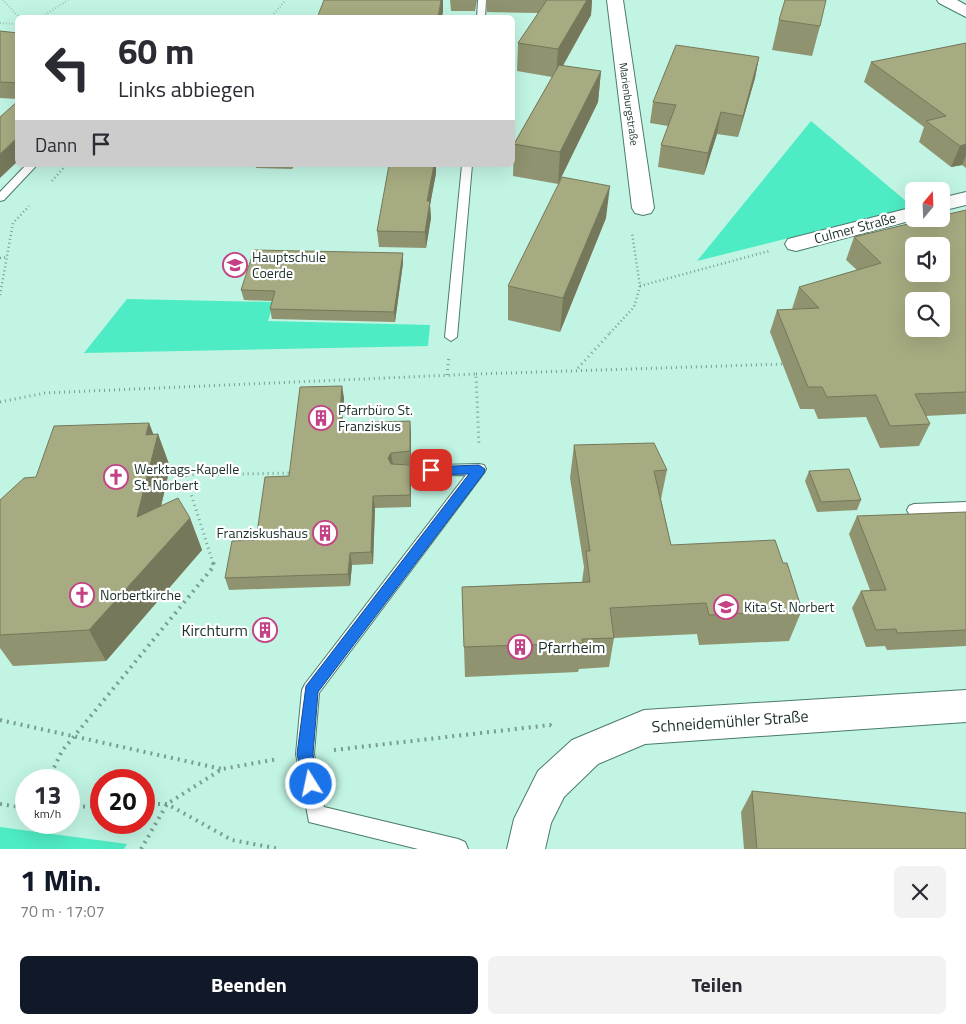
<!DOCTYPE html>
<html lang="de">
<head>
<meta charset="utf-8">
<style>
	body { margin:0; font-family:"Titillium Web",sans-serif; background:#f2f2f3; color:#2b2b33; height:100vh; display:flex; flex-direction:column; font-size:19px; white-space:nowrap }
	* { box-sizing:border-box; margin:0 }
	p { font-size:16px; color:#7c7c81 }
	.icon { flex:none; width:28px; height:28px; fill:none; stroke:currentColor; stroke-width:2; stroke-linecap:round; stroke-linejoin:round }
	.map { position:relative; height:849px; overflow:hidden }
	.drawer { display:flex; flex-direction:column; background:#fff; flex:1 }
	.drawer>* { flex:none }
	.guide { position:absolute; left:15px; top:15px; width:500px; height:152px; border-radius:8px; box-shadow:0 5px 20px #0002; background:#fff; color:#2b2b33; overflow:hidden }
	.needle { width:32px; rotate:19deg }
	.buttons { position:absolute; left:905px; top:182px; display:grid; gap:10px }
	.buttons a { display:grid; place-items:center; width:45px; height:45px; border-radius:8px; background:#fff; box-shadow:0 5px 20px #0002; font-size:25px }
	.speed { position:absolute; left:15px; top:769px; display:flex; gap:10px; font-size:25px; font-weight:700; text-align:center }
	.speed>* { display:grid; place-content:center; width:65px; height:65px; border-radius:50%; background:#fff; box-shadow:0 5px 20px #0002; line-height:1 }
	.speed small { font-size:12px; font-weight:400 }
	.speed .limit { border:8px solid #d22; background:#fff; color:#111 }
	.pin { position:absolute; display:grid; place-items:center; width:42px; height:42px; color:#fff; margin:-21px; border-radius:10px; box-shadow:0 2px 8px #0006 }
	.me { position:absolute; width:55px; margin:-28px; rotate:350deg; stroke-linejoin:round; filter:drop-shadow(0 0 4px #0008) }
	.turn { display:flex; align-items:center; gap:18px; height:105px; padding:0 20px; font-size:22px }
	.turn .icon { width:65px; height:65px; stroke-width:2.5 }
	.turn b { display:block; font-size:35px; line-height:42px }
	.then { display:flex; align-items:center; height:48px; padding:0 20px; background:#0003; gap:10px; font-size:19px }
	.round { display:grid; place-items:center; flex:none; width:52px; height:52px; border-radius:8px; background:#f2f2f3 }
	.summary { display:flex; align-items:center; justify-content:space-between; height:85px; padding:0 20px }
	h1 { font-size:30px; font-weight:700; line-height:38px; color:#111827 }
	.cta { display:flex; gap:10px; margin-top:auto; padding:10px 20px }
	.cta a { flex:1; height:58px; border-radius:8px; background:#111827; color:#fff; font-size:20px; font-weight:700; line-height:58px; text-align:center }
	.cta a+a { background:#f2f2f3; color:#2b2b33 }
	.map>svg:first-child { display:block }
	.green { fill:#4eecc4 }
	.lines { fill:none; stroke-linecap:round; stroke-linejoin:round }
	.service-casing { stroke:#4b7b6c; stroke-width:2 }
	.minor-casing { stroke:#4b7b6c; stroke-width:2 }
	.path-far3 { stroke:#789e91; stroke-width:2; stroke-dasharray:0.5 2.5; stroke-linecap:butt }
	.path-far2 { stroke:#789e91; stroke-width:2.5; stroke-dasharray:1 3; stroke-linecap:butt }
	.path-far1 { stroke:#789e91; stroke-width:3; stroke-dasharray:1 4; stroke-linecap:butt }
	.path { stroke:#789e91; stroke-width:4; stroke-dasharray:2 5; stroke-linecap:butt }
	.service { fill:#fff; fill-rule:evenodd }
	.minor { fill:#fff; fill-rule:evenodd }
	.wall { fill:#90936f }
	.shaded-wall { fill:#75785a }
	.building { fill:#a7ab81; stroke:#75785a; fill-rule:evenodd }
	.route { fill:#1a73e8; stroke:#114b97 }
	.labels { text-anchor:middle; stroke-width:4.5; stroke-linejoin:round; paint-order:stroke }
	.far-street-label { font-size:11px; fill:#1c312a; stroke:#fff }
	.street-label { font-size:14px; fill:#1c312a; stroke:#fff }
	.poi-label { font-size:14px; fill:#1c312a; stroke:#fff; text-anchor:start }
	.near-poi-label { font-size:16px; fill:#1c312a; stroke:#fff; text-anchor:end }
	.near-street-label { font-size:16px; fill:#1c312a; stroke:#fff }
</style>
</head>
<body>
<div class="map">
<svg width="966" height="849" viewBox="0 0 966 849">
	<rect width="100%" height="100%" fill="#c1f4e3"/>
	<path class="green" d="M811,121L913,207L697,261Z
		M127,299L274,302L268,321L430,325L428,346L84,353Z
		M0,827L127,844L124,849H0Z"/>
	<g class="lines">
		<defs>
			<path id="service" d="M478,0H486L485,18H477Z
				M26,165H37L4,200L0,201V192Z
				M462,165H472L457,337L451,341L445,337Z
				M479,464L484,465L486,469L484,473L319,693L314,754L324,807L458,839L465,842L468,849H418L309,822L296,754L302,690L305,684L466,475L398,476L393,475L391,471L393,467L398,466Z
				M966,502V514L914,516L909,514L907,510L909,506L914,504Z"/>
			<path id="minor" d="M607,0H623L654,208L651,213L643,215L635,213L632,208Z
				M937,0H957L966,5V17L939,3Z
				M966,192V205L941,211V198Z
				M914,207V219H917L796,251L788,249L785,244L788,239Z
				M966,690V722L645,744L598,764L564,797L551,823L545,849H507L514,819L538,771L572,740L644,710Z"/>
		</defs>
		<use href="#service" class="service-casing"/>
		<use href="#minor" class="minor-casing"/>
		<path class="path-far3" d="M3,0L20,18
			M40,18L68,0
			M270,18L286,0
			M0,23L18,24"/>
		<path class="path-far2" d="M52,181L66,165
			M0,258L8,257
			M640,286L769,251
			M0,295L13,223L29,206
			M610,333L634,307L640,286L632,233"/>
		<path class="path-far1" d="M578,368L611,332
			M476,374L785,364
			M447,375L449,356
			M0,402L45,393L476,374L479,446
			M213,563L185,475L293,473"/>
		<path class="path" d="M0,720L222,769
			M334,750L550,725L555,729
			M48,780L62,751L214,566L213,562
			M0,804L26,808
			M144,804H167L232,840L280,849
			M69,807L101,806
			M141,849L167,804L222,769L278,759"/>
		<use href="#service" class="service"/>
		<use href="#minor" class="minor"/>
	</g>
	<path class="wall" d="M450,0H477L475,11H451Z
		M486,0H592L591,15L563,66L601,71L598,102L558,184L513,176L514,144L552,77L517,71L518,43L538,13L487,12Z
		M779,20L820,26L812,56L772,50Z
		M0,31L18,33V99L0,98Z
		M966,43V168L962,165L951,167L919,142L924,127L864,82L871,62Z
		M759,57L755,78L738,137L717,134L704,175L658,167L661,145L668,126L650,123L653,102Z
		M255,165H295L292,169L256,168Z
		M436,173L430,205L431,218L426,248L379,247L377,231Z
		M966,210V414L925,416L930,424L919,446L880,448L866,417L818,419L814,409H800L770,332L777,310L792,309L799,287L857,270L846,260L854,237Z
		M606,218L560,332L508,320V286Z
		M403,253V263L395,322L272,319L270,309L272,301L244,300L241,290Z
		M342,386L344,399L342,423L410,421L411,434V464L400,465H410L411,478V507L375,508L373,564L352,565L350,586L229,590L225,578L256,540L289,476Z
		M149,423L153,434H158L170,467L161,506L190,518L202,550L106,661L13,666L0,648V500L36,477Z
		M574,445L667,470L661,499L671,545L783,563L802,610L789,641L699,645L697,634L614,638L609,667L579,669L578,672L465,677L462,587L582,582L584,567L570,478Z
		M809,471L861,500L857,510L817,512L805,481Z
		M966,512V646L887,650L885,646L866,647L852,608L861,591L870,590L849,534L857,516Z
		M752,791L966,849H744L741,812Z"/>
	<path class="shaded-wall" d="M441,0H443V12L442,18H438Z
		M587,0H592L591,15L556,77L558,49Z
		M759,57L755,78L738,137L743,116Z
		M601,71L598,102L558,184L560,152Z
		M721,112L717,134L704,175L708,153Z
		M18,137V161L0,178V154Z
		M966,144V155L962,165L951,167L960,146Z
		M434,165H436V173L430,205L431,218L426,248L425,232L427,201Z
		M610,186L606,218L560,332L563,298Z
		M403,253V263L395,322L394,312Z
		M342,386L344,399L341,436L339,423Z
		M410,421L411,434V464L410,451Z
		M149,423L156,441L158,434L170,467L151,550L137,517L146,435Z
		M391,453L393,465L389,470L388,458Z
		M410,465L411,478V507L410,495Z
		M373,496L375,508L373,564L371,552Z
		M190,518L202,550L106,661L89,630Z
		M350,553L352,565L350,586L348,574Z"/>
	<path class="building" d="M324,0H441L438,18H317Z
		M547,0H587L558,49L518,43Z
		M785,0H826L820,26L779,20Z
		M0,31L18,33V83L0,82Z
		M966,43V144L960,146L926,121L946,116L871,62Z
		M676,45L759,57L743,116L721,112L708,153L661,145L676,105L653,102Z
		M559,65L601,71L560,152L514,144Z
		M18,101V137L0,154V117Z
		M389,165H434L427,201H430L425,232L377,231Z
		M562,177L610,186L563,298L508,286Z
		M966,210V392L915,394L930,424L890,426L876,395L827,397L822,387H808L777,310L819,308L799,287L881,263L854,237L929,219H941V216ZM914,246H941V274H914ZM914,301H941V329H914Z
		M254,250L403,253L394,312L270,309L275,291L241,290Z
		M342,386L339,423L410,421V451L391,453L388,458L391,464L410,465V495L373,496L371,552L350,553L348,574L225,578L232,541L256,540L265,477L289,476L300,387Z
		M149,423L146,435L158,434L137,517L178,498L190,518L89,630L0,635V500L24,478L36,477L54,426Z
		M654,443L667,470L654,471L671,545L775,540L783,563H787L802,610L709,615L706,603L610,608L614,638L582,639L583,643L464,647L462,587L590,582L586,551H590L574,445Z
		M849,469L861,500L821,502L809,471Z
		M966,512V630L897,633L896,629L876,630L861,591L886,590L857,516Z
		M752,791L966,813V849H757Z"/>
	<path class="route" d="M479,465L485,469L484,473L318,692L313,754L318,784L316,790L311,792L305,790L297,754L306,686L469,474L431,475L427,473V467Z"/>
	<defs>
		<symbol id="school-ring" viewBox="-11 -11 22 22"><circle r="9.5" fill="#fff" stroke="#c54185" stroke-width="1.5"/><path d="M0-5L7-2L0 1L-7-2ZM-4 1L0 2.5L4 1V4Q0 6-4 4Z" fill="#c54185"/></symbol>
		<symbol id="building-ring" viewBox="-11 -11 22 22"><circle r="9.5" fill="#fff" stroke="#c54185" stroke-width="1.5"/><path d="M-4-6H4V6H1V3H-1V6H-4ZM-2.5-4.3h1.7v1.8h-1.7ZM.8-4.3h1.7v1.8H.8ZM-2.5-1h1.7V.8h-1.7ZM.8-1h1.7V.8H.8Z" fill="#c54185"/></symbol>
		<symbol id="church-ring" viewBox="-11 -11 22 22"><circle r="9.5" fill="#fff" stroke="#c54185" stroke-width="1.5"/><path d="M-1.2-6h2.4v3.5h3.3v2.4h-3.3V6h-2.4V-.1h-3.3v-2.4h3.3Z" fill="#c54185"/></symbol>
	</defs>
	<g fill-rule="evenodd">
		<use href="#school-ring" x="221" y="251" width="28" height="28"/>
		<use href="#building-ring" x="307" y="404" width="28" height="28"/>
		<use href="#church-ring" x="102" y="463" width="28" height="28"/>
		<use href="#building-ring" x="311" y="519" width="28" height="28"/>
		<use href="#church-ring" x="68" y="581" width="28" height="28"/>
		<use href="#school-ring" x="712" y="593" width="28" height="28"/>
		<use href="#building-ring" x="251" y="616" width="28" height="28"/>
		<use href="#building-ring" x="506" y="633" width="28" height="28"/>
	</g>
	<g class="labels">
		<g class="far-street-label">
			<text transform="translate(629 104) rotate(82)" y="4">Marienburgstraße</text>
		</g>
		<g class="street-label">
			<text transform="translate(855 228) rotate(-15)" y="5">Culmer Straße</text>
		</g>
		<g class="poi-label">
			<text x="252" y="262">Hauptschule<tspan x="252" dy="16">Coerde</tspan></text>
			<text x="338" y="415">Pfarrbüro St.<tspan x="338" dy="16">Franziskus</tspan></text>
			<text x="134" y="474">Werktags-Kapelle<tspan x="134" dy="16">St. Norbert</tspan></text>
			<text x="308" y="538" text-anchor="end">Franziskushaus</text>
			<text x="100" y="600">Norbertkirche</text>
			<text x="744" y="612">Kita St. Norbert</text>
		</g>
		<g class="near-poi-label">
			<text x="248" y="636">Kirchturm</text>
			<text x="538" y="653" text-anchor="start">Pfarrheim</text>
		</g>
		<g class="near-street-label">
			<text transform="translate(730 721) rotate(-4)" y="6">Schneidemühler Straße</text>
		</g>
	</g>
</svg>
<div class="buttons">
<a><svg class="needle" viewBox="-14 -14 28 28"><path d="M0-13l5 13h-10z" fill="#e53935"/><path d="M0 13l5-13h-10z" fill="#7c7c81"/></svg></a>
<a><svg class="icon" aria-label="sound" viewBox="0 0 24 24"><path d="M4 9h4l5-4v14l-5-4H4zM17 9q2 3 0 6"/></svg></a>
<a><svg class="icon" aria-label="search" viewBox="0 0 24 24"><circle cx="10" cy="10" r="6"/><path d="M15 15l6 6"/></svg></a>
</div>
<div class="speed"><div>13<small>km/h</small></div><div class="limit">20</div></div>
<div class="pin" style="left:431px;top:470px;background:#d93025"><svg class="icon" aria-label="arrive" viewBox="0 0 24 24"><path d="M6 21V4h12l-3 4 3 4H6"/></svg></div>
<svg class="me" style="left:311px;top:784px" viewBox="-20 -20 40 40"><circle r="17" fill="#1a73e8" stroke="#fff" stroke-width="3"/><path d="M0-11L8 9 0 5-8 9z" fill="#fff"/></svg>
<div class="guide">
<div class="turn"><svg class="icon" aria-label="left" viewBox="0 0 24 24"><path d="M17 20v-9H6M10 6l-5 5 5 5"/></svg><div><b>60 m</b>Links abbiegen</div></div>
<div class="then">Dann<svg class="icon" aria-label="arrive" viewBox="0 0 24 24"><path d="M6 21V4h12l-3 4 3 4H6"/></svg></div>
</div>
</div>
<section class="drawer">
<div class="summary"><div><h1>1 Min.</h1><p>70 m · 17:07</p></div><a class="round"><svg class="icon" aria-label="close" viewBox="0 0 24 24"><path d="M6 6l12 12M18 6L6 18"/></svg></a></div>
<div class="cta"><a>Beenden</a><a>Teilen</a></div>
</section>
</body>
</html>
